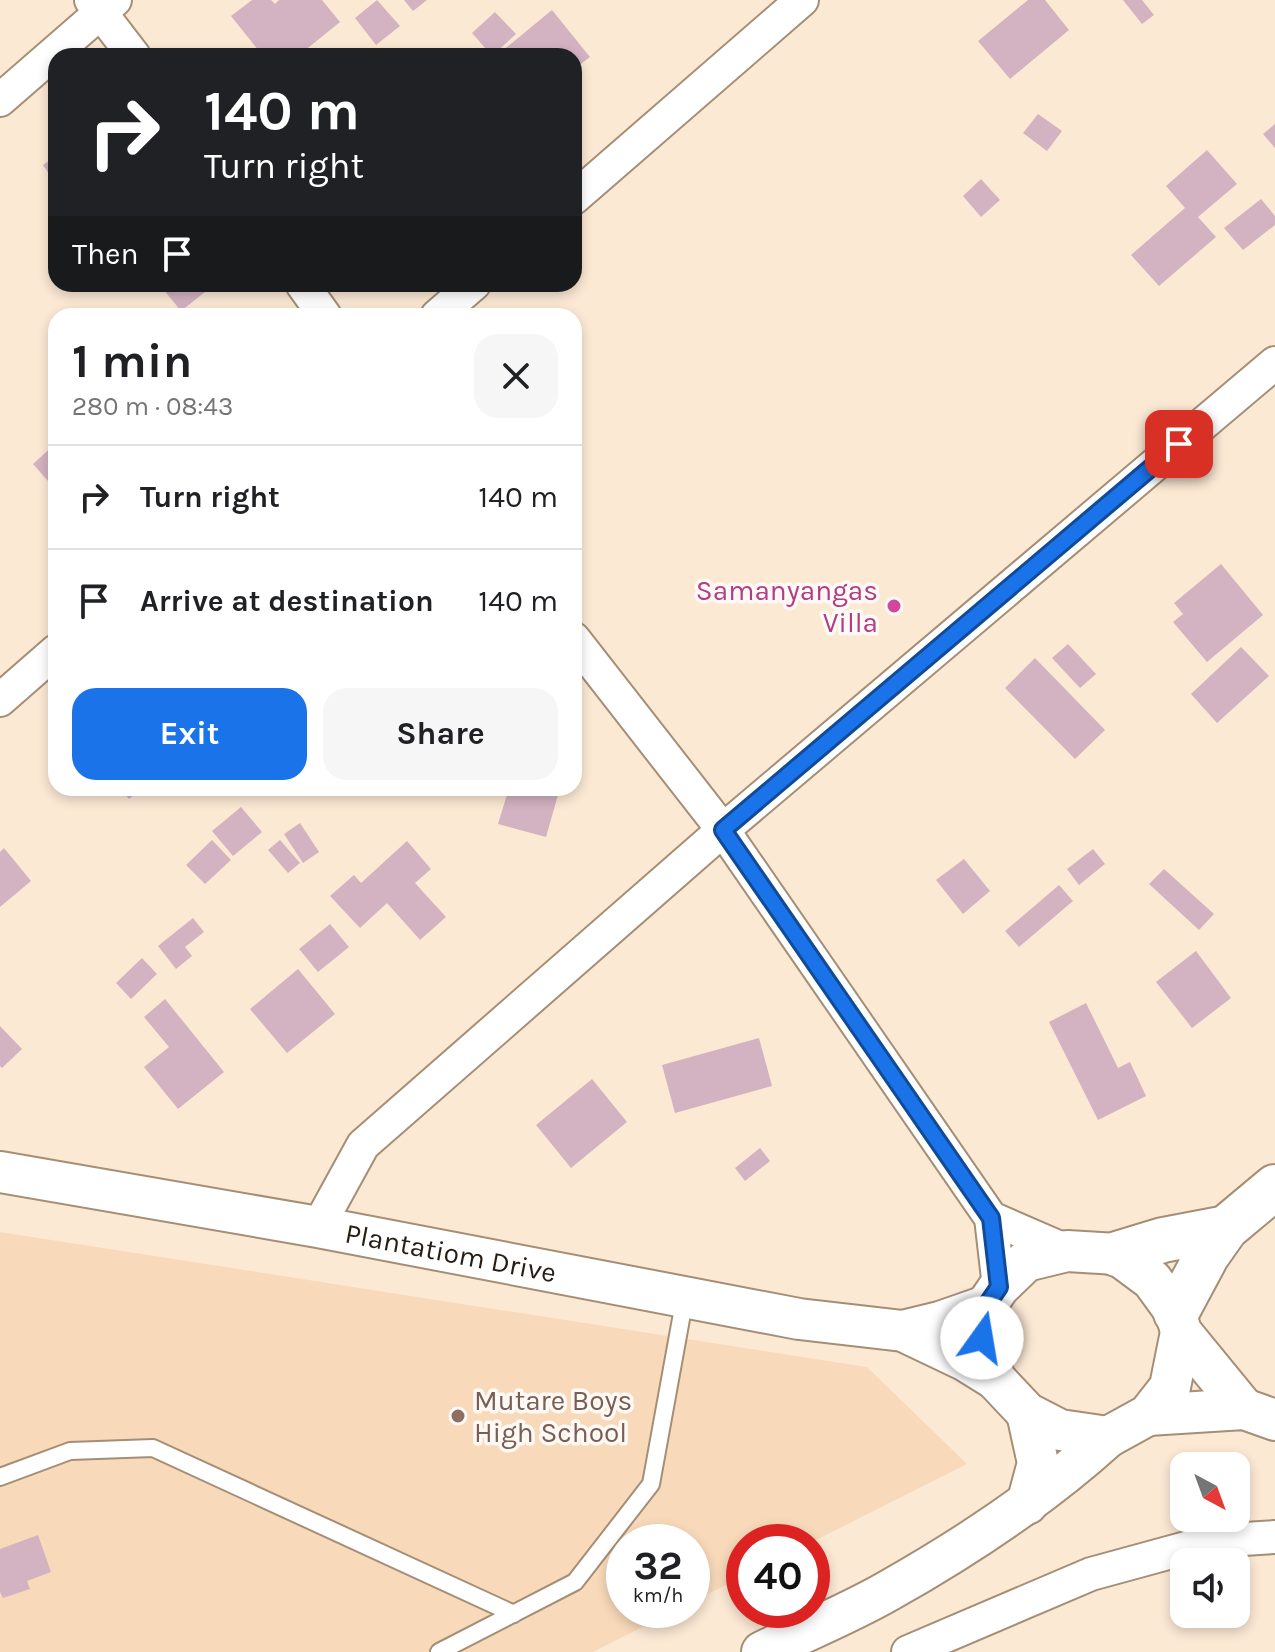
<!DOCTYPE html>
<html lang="en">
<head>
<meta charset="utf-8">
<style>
	body { margin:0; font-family:Karla,sans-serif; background:#f6f6f6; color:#202124; height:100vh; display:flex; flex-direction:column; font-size:30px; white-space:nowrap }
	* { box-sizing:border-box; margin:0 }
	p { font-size:26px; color:#757577 }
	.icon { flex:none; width:44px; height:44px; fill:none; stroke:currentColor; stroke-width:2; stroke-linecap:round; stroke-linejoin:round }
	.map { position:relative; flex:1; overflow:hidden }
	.side { position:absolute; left:48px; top:308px; width:534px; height:488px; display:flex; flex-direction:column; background:#fff; border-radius:24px; box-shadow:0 4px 12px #0003 }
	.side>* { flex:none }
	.hud { position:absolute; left:48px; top:48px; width:534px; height:244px; border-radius:24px; box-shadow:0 4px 12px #0003; background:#202124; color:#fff; overflow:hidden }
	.needle { width:52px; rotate:139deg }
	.controls { position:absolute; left:1170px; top:1452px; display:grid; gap:16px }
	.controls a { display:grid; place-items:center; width:80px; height:80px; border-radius:16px; background:#fff; box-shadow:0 4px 12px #0003; font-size:40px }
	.speed { position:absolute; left:606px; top:1524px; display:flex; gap:16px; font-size:40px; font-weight:700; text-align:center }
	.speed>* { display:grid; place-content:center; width:104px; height:104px; border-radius:50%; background:#fff; box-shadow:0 4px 12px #0003; line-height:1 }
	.speed small { font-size:20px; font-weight:400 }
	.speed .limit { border:12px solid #d22; background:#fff; color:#111 }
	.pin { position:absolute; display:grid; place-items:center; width:68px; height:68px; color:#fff; margin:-34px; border-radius:16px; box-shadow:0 4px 12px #0006 }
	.me { position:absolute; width:88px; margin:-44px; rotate:13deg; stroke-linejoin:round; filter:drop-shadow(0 0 6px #0008) }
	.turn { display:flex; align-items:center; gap:28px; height:168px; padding:0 24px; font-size:36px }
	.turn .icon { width:104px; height:104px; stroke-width:2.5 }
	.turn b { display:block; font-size:56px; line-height:68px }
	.then { display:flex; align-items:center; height:76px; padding:0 24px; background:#0003; gap:16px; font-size:30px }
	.round { display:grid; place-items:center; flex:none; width:84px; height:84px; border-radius:24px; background:#f6f6f6 }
	.head { display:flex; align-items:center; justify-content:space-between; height:136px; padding:0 24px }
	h1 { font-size:48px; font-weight:700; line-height:60px }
	.button { display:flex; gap:16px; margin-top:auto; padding:16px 24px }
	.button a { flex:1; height:92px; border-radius:24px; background:#1a73e8; color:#fff; font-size:32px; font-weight:700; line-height:92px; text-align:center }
	.button a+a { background:#f6f6f6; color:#202124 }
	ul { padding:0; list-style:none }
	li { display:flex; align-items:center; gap:24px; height:104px; padding:0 24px; border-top:2px solid #e0e0e0 }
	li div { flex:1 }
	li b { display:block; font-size:30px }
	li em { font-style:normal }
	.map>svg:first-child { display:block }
	.built { fill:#f8daba }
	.building { fill:#d3b2c2 }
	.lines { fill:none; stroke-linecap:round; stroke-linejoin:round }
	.service-casing { stroke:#a48e76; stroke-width:20 }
	.minor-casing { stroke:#a48e76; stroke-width:36 }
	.tertiary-casing { stroke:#a48e76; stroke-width:44 }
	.secondary-casing { stroke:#a48e76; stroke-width:48 }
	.service { stroke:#fff; stroke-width:16 }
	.minor { stroke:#fff; stroke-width:32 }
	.tertiary { stroke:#fff; stroke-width:40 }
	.secondary { stroke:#fff; stroke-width:44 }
	.route-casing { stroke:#114b97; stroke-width:20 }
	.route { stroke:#1a73e8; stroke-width:14 }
	.hotel-dot { fill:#d1479c; stroke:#fef9f4; stroke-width:3 }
	.education-dot { fill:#8d6e63; stroke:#fef9f4; stroke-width:3 }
	.labels { text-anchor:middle; stroke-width:7; stroke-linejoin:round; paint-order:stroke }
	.hotel-label { font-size:28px; fill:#b23c85; stroke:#fef9f4; text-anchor:end }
	.street-label { font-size:28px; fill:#261d14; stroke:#fef9f4 }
	.education-label { font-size:28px; fill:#785e54; stroke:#fef9f4; text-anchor:start }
</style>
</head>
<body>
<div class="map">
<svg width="1275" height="1652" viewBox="0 0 1275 1652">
	<rect width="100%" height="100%" fill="#fce9d4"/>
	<path class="built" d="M0,1232L867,1367L967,1464L812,1542H744V1576L692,1602V1542H624V1610H676L593,1652H0Z"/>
	<path class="building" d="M252,0H271L275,4L279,0H322L340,22L298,56H263L231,16Z
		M377,0L400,26L376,45L355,18Z
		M404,0H427L413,11Z
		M1028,0H1045L1069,30L1010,79L978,41Z
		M1123,0H1142L1154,15L1142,24Z
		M552,10L590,57L574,69V56H496Z
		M495,12L516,34L492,56L472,33Z
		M1038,114L1062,131L1047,151L1023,133Z
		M1275,124V148L1263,134Z
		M1207,150L1237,184L1198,217L1216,237L1159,286L1131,255L1185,208L1166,186Z
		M56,156V184L43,165Z
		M981,179L1000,200L981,217L963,196Z
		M1261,199L1275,216V225L1243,250L1224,228Z
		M159,284H206L210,288L181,311Z
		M56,443V490L33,464Z
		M1221,564L1263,615L1207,662L1173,622L1183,614L1174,603Z
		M1068,644L1096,674L1080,688L1052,658Z
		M1241,647L1269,676L1217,723L1191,694Z
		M1035,658L1105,730L1075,759L1005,688Z
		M120,788H142L129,799Z
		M509,788H560L546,837L498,824Z
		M241,807L262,832L233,856L212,831Z
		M300,823L319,852L303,863L284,834Z
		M212,840L231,860L205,884L186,865Z
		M280,840L300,863L288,873L268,850Z
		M407,841L431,869L415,883L446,917L420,940L387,903L360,928L330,896L354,875L361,883Z
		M4,848L31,881L0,907V852Z
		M1093,849L1105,864L1079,885L1067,869Z
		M964,859L990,891L963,914L936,880Z
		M1164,869L1214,914L1199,930L1149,884Z
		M1059,885L1073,901L1019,947L1005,931Z
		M193,918L204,932L185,947L192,956L176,969L158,946Z
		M330,924L349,947L318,972L299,949Z
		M1196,951L1231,998L1192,1028L1156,982Z
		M142,958L157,974L131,999L116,983Z
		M298,969L335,1014L287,1053L250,1009Z
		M165,999L224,1072L178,1109L144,1067L169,1047L144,1017Z
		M1086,1003L1118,1068L1130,1062L1146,1096L1098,1120L1049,1022Z
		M0,1026L22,1049L2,1068L0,1066Z
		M759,1038L772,1086L675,1113L662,1065Z
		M592,1079L627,1122L571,1168L536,1125Z
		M760,1148L770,1161L745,1181L735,1168Z
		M38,1535L51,1572L27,1581L30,1589L3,1598L0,1592V1549Z"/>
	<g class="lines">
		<defs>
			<path id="service" d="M0,1477L70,1451L153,1448L514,1614
				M439,1652L575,1582L651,1484L685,1297"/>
			<path id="minor" d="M91,0L134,56
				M0,100L115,0
				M574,198L802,0
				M302,284L325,316
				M437,316L474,284
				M574,639L723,830L991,1218L999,1287
				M0,700L56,651
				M991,1218L1067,1251
				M318,1227L363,1145L723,830L1275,363
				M908,1652L1091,1574L1212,1541L1275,1537"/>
			<g id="tertiary">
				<path id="s1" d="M0,1172L318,1227L799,1319L903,1331L966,1361L995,1379"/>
				<path d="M1067,1251L1117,1254L1152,1280L1176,1313L1181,1332L1170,1387L1148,1415L1108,1437L1060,1430L1027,1413L995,1379L982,1338L986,1306L999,1287L1026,1261Z"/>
				<path d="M903,1331L940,1322L986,1306"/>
				<path d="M1181,1332L1244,1409"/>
				<path d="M1148,1415L1244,1409L1275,1420"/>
				<path d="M1027,1504L1038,1463L1027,1413"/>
				<path d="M762,1652C803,1632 848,1614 888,1591C966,1547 1042,1497 1108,1437"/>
			</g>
			<path id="secondary" d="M1117,1254L1163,1240L1226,1228
				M1176,1313L1207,1255L1226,1228L1275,1187"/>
		</defs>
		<use href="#service" class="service-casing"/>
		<use href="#minor" class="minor-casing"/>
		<use href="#tertiary" class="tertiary-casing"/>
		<use href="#secondary" class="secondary-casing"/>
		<use href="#service" class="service"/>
		<use href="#minor" class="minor"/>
		<use href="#tertiary" class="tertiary"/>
		<use href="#secondary" class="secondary"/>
	</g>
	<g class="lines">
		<defs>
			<path id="route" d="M982,1338L986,1306L999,1287L991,1218L723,830L1179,444"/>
		</defs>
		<use href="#route" class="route-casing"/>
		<use href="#route" class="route"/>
	</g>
	<circle class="hotel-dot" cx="894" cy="606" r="8"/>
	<circle class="education-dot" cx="458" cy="1416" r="8"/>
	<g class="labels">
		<g class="hotel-label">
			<text x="878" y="600">Samanyangas<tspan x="878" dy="32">Villa</tspan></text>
		</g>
		<g class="street-label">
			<text dy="10" stroke="none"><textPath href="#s1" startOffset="458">Plantatiom Drive</textPath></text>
		</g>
		<g class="education-label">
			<text x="474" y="1410">Mutare Boys<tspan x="474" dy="32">High School</tspan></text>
		</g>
	</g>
</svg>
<div class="controls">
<a><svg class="needle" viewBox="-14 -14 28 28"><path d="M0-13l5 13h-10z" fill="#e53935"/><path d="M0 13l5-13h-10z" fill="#757577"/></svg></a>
<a><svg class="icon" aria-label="sound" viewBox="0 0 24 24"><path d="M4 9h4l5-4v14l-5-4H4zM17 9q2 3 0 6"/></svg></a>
</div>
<div class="speed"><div>32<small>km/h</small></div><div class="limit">40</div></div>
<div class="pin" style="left:1179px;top:444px;background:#d93025"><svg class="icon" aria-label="arrive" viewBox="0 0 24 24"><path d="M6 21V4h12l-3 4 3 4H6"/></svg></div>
<svg class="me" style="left:982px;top:1338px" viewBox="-20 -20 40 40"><circle r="19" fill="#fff"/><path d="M0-13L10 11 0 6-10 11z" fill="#1a73e8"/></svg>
<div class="hud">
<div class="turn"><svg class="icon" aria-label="right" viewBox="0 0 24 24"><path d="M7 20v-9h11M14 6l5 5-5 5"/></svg><div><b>140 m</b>Turn right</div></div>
<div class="then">Then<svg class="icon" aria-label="arrive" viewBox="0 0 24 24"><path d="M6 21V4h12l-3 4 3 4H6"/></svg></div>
</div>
<section class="side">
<div class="head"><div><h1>1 min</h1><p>280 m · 08:43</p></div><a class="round"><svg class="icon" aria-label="close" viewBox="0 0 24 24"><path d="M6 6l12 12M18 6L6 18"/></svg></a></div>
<ul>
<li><svg class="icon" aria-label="right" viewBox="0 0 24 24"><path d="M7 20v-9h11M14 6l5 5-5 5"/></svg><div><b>Turn right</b></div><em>140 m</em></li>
<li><svg class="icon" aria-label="arrive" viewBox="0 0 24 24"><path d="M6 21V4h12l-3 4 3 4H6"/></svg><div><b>Arrive at destination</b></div><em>140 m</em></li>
</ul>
<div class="button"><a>Exit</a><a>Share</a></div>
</section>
</div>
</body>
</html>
